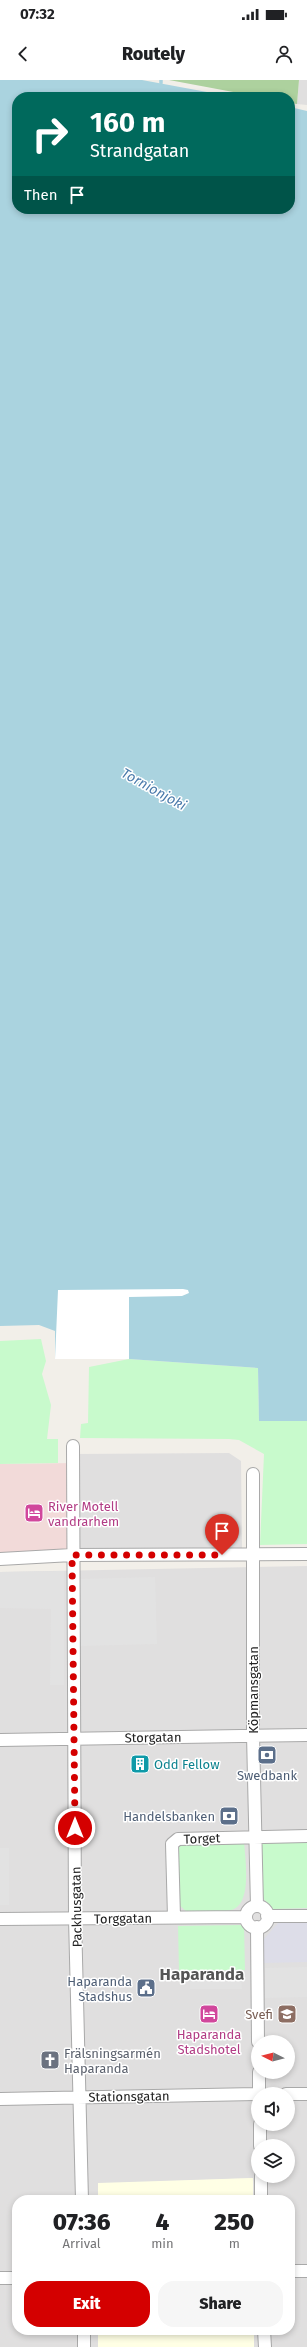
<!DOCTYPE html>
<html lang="en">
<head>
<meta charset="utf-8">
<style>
	body { margin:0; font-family:"Fira Sans",sans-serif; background:#f6f6f6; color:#202124; height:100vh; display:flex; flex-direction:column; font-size:15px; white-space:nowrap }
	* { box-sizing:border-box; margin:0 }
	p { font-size:13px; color:#757577 }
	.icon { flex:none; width:22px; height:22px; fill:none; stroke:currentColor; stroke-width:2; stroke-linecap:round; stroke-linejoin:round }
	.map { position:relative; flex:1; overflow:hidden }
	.drawer { position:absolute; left:12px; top:2115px; width:283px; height:140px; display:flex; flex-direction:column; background:#fff; border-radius:16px; box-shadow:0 2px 6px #0003 }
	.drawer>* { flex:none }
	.hud { position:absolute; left:12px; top:12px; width:283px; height:122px; border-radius:16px; box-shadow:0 2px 6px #0003; background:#00695c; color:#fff; overflow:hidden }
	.needle { width:26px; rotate:276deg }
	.tools { position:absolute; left:251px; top:1955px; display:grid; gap:8px }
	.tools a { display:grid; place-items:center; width:44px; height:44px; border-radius:50%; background:#fff; box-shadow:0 2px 6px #0003; font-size:20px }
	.pin { position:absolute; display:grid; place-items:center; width:34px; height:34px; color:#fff; margin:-41px -17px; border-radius:50% 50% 50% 0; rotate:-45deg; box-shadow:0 0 4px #0007 }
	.pin .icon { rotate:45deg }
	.me { position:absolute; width:44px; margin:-22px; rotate:0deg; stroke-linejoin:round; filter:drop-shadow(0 0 3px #0008) }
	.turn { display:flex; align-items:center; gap:14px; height:84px; padding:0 12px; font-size:18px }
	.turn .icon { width:52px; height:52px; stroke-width:2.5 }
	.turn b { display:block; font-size:28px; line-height:34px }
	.then { display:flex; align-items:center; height:38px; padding:0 12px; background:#0003; gap:8px; font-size:15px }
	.eta { display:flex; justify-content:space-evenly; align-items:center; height:68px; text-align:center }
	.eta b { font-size:24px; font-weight:800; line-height:28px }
	.primary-button { display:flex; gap:8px; margin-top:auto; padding:8px 12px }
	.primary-button a { flex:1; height:46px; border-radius:16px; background:#d40000; color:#fff; font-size:16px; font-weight:800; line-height:46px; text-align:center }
	.primary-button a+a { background:#f6f6f6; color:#202124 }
	.status { display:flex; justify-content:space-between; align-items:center; height:28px; padding:0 20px; background:#fff; direction:ltr }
	.status svg { height:11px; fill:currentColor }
	header { display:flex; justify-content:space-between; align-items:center; height:52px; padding:0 12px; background:#fff; font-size:18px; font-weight:800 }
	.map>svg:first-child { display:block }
	.residential { fill:#e0dfdf; fill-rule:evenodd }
	.commercial { fill:#f2dad9 }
	.education { fill:#ffffe5 }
	.forest { fill:#add19e }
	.park { fill:#c8facc }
	.parking { fill:#e2e2e2 }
	.plaza { fill:#dddde8 }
	.water { fill:#aad3df }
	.pier { fill:#fff }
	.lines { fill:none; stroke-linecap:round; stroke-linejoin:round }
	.stream { stroke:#aad3df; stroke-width:3.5 }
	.street-casing { stroke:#a9a9a9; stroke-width:14 }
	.street { stroke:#fff; stroke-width:12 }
	.route { stroke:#d40000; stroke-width:7; stroke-dasharray:0 12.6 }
	.labels { text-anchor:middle; stroke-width:3; stroke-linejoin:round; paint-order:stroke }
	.hotel-label { font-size:13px; fill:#b23c85; stroke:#fff; text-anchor:start }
	.street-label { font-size:13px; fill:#222; stroke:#fff }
	.culture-label { font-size:13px; fill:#0d838f; stroke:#fff; text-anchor:start }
	.service-label { font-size:13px; fill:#4e5e75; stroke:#fff; text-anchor:end }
	.education-label { font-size:13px; fill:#785e54; stroke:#fff; text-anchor:end }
	.worship-label { font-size:13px; fill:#5b616d; stroke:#fff; text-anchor:start }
	.water-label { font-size:14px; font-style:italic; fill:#4a7aab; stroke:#fff }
	.district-label { font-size:17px; font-weight:bold; fill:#555; stroke:#fff }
</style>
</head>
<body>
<div class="status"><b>07:32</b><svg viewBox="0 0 49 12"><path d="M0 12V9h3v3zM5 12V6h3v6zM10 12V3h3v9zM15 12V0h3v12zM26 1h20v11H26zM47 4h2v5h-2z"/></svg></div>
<header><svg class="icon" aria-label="back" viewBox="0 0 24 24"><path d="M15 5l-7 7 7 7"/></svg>Routely<svg class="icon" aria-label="person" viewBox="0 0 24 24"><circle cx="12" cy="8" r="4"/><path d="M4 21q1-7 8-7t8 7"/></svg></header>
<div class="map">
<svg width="307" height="2267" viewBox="0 0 307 2267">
	<rect width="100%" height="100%" fill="#f2efe9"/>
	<path class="residential" d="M299,0H307V25L297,24Z
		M229,1373L241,1381L242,1469L72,1470L75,1374Z
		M307,1486V2267H254V2250H290V2120H253V2098L98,2104V2120H17V2250H98V2267H0V1492ZM258,1962H288V1992H258ZM258,2014H288V2044H258ZM258,2066H288V2096H258Z"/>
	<path class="commercial" d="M75,1383L72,1470L0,1473V1384Z"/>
	<path class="education" d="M253,2098V2120H98V2103Z
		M98,2250H254V2267H98Z"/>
	<path class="forest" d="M169,0H299L297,24L290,23V17H260Z"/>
	<path class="park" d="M41,1259L46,1281L42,1294L51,1325L47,1359H58V1383L0,1384V1261Z
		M129,1279L258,1288L259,1341H307V1464L260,1465L264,1374L239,1360L229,1359L80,1358L81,1344L88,1343L89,1287Z
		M244,1761C245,1778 252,1820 234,1829C226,1833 198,1831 187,1832L178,1824V1771L180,1764Z
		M307,1761V1828L273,1829L260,1815L262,1762Z
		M244,1845L245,1890L179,1891L178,1846Z"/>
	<path class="parking" d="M64,1491V1605H50L51,1529L0,1528V1492Z
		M155,1497L157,1564L80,1566L78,1499Z
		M0,1768H9V1825H0Z
		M307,1887V1917L265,1918V1888Z
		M190,1899H241L242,1909H190Z"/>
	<path class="plaza" d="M307,1842V1882L264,1883V1859L278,1843Z"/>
	<path class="water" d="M0,0H142L234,17H17V129H290V27L307,31V1341H259L258,1288L129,1279H55V1251L39,1245L0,1246Z"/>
	<path class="pier" d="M58,1210L183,1209L188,1210L189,1213L182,1216L129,1217V1279H55Z"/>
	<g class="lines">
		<path class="stream" d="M161,3V0"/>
		<defs>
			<path id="street" d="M73,1366L75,1838L82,2120
				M253,1394V1655L257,1826
				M0,1479L72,1475L307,1474
				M0,1660L307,1655
				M246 1837a11 11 0 1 1 22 0a11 11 0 1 1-22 0Z
				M267,1836H307
				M174,1837L172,1764L178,1759L307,1756
				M0,1839L246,1837
				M257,1847L258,1962
				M259,1992V2014
				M286,2014H307
				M0,2019L258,2014
				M260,2044V2066
				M261,2096V2120
				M290,2191H307
				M0,2198H17
				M84,2250V2267
				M264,2250L265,2267"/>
		</defs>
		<use href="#street" class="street-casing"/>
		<use href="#street" class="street"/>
	</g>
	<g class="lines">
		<path class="route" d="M75,1748L72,1475H222"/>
	</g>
	<defs>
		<symbol id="hotel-square" viewBox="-11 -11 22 22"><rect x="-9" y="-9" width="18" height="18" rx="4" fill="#d1479c" stroke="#fff"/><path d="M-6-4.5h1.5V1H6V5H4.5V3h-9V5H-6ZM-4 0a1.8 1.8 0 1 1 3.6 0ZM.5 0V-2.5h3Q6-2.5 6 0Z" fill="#fff"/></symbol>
		<symbol id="bank-square" viewBox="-11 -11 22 22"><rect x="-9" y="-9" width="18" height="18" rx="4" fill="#5c6f8a" stroke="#fff"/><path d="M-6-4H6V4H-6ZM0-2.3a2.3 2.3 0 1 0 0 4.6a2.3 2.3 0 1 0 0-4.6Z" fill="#fff"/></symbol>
		<symbol id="building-square" viewBox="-11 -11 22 22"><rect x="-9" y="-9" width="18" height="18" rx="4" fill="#0f9aa8" stroke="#fff"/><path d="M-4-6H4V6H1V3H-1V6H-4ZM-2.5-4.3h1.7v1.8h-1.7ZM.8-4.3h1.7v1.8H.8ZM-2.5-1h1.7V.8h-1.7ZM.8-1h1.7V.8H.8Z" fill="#fff"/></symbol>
		<symbol id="civic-square" viewBox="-11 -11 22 22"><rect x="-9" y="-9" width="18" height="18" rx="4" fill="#5c6f8a" stroke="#fff"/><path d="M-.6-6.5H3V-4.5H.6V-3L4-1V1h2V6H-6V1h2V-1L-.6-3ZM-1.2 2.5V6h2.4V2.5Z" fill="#fff"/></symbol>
		<symbol id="school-square" viewBox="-11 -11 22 22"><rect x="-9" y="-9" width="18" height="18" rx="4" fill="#8d6e63" stroke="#fff"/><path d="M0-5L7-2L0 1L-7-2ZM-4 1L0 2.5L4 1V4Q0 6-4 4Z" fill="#fff"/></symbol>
		<symbol id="church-square" viewBox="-11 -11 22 22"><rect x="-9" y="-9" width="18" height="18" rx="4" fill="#6b7280" stroke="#fff"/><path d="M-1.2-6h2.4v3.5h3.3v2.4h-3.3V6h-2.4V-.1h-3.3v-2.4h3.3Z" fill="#fff"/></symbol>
	</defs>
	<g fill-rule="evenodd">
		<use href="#hotel-square" x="23" y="1422" width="22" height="22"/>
		<use href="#bank-square" x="256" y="1664" width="22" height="22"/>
		<use href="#building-square" x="129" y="1673" width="22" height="22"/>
		<use href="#bank-square" x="218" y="1725" width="22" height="22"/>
		<use href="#civic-square" x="135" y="1897" width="22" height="22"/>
		<use href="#hotel-square" x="198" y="1923" width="22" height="22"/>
		<use href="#school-square" x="276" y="1923" width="22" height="22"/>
		<use href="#church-square" x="39" y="1969" width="22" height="22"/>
	</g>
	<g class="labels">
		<g class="hotel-label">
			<text x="48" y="1431">River Motell<tspan x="48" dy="15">vandrarhem</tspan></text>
			<text x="209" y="1959" text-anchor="middle">Haparanda<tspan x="209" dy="15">Stadshotel</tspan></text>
		</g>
		<g class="street-label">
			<text transform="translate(253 1610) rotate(-90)" y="5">Köpmansgatan</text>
			<text transform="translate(153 1657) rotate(-1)" y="5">Storgatan</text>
			<text transform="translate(202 1758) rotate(-2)" y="5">Torget</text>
			<text transform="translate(76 1827) rotate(-91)" y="5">Packhusgatan</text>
			<text transform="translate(123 1838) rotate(-1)" y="5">Torggatan</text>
			<text transform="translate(129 2016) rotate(-1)" y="5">Stationsgatan</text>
		</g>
		<g class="culture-label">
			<text x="154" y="1689">Odd Fellow</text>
		</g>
		<g class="service-label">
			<text x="267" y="1700" text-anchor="middle">Swedbank</text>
			<text x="215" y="1741">Handelsbanken</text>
			<text x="132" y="1906">Haparanda<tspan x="132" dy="15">Stadshus</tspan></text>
		</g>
		<g class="education-label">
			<text x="273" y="1939">Svefi</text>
		</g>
		<g class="worship-label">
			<text x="64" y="1978">Frälsningsarmén<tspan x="64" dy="15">Haparanda</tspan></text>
		</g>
		<g class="water-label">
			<text transform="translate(154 709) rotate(29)" y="5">Tornionjoki</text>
		</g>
		<g class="district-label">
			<text x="202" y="1900">Haparanda</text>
		</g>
	</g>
</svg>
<div class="tools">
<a><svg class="needle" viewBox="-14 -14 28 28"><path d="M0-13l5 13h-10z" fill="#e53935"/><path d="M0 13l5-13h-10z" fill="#757577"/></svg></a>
<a><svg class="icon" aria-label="sound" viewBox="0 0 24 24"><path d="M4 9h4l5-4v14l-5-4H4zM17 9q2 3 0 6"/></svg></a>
<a><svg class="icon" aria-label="layers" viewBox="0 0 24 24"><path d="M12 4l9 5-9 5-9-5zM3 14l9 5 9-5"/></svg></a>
</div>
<div class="pin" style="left:222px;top:1475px;background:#d93025"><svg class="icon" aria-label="arrive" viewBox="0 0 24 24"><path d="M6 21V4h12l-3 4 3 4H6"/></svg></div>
<svg class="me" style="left:75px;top:1748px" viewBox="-20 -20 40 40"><circle r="17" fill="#d40000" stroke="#fff" stroke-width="3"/><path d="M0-11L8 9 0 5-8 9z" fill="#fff"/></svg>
<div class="hud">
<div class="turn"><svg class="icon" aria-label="right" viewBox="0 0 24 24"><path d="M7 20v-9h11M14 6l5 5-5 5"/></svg><div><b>160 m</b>Strandgatan</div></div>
<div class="then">Then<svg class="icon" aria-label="arrive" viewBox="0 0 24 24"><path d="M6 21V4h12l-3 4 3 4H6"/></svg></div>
</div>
<section class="drawer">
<div class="eta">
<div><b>07:36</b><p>Arrival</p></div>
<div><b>4</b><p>min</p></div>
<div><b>250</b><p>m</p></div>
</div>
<div class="primary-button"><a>Exit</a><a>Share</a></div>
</section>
</div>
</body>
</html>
